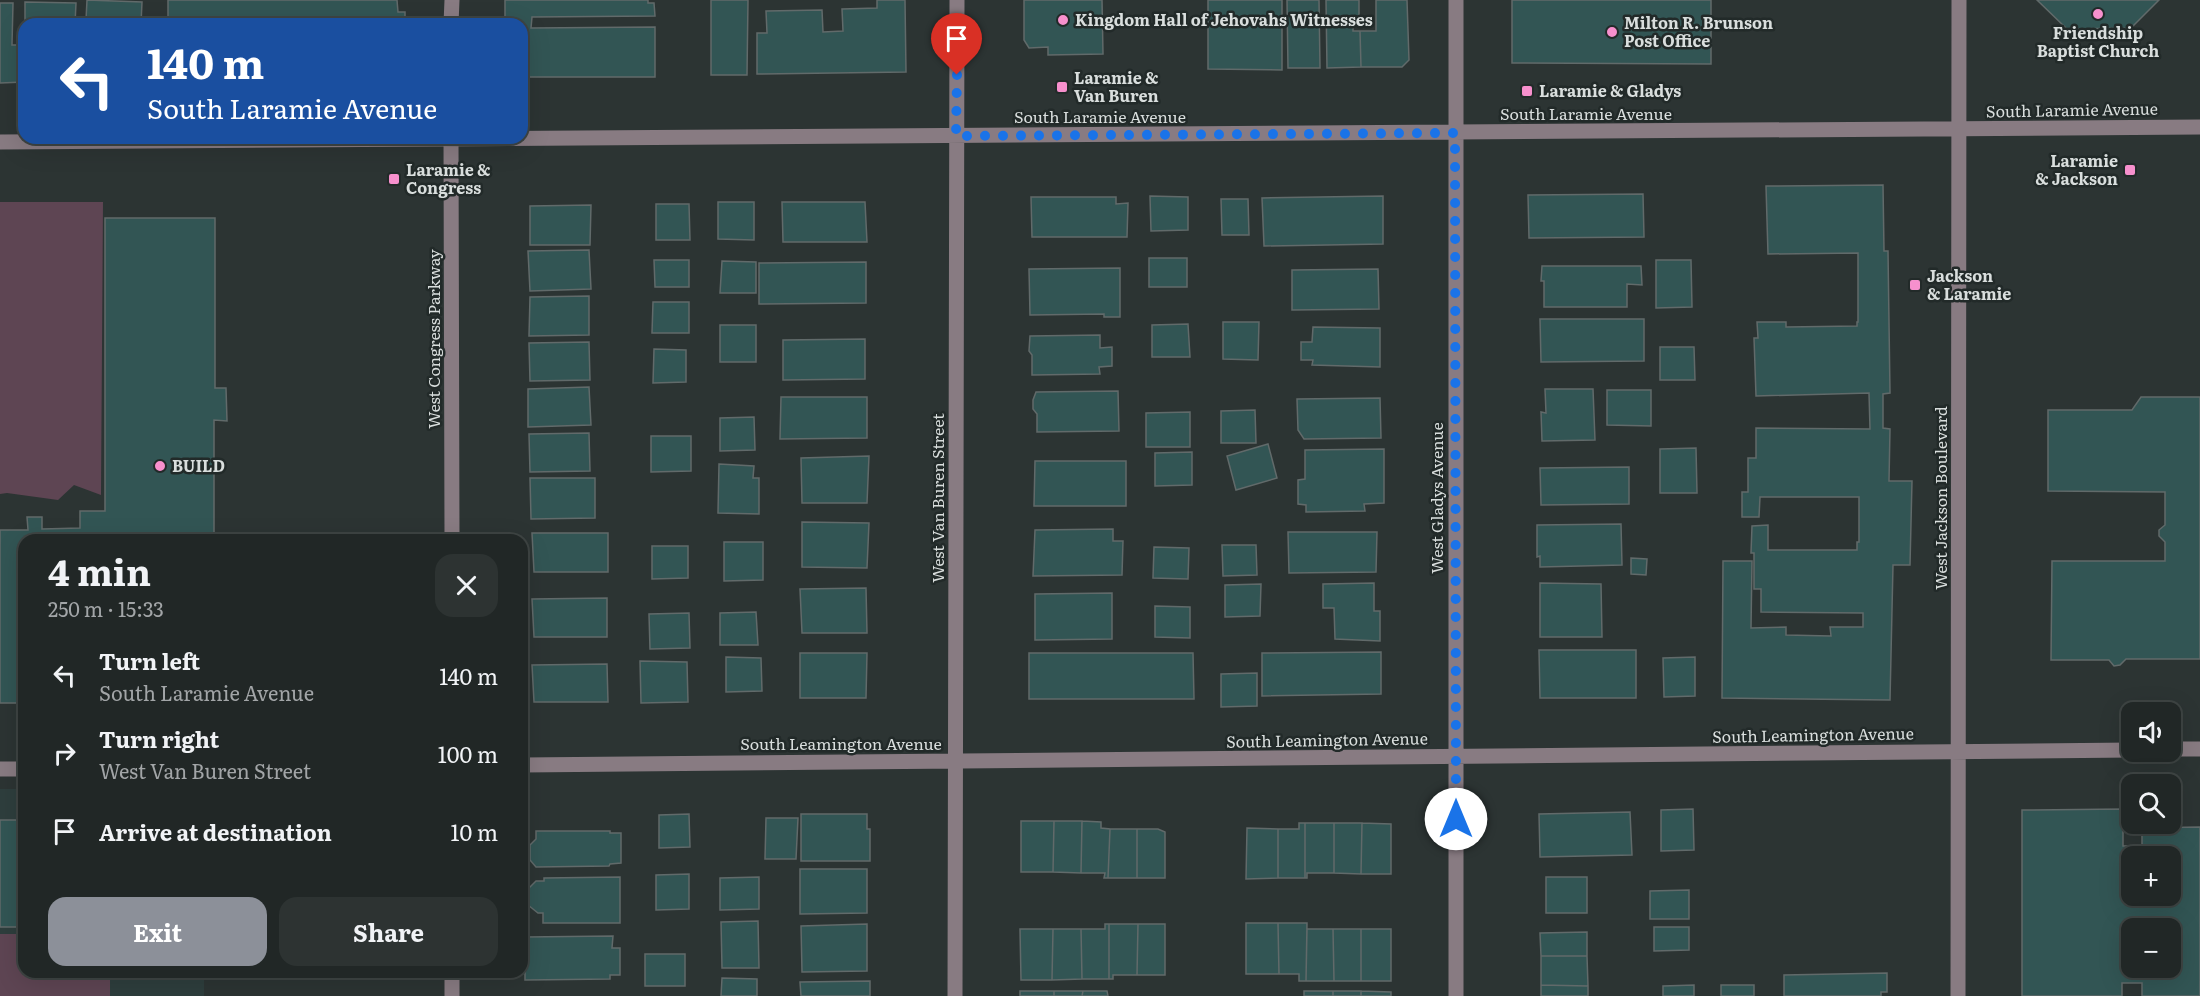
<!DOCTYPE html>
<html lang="en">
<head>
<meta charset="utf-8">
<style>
	body { margin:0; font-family:Literata,serif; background:#2d3332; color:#f1f3f6; height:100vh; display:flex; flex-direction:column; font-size:22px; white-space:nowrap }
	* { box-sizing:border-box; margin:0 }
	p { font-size:20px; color:#a2a5a7 }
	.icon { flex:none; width:33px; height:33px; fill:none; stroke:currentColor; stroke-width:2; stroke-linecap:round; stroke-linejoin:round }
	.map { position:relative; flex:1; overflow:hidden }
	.sheet { position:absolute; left:18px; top:534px; width:510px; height:444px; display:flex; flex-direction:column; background:#212726; border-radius:18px; box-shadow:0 6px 24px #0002,0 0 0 2px #3e4443 }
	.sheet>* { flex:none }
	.hud { position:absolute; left:18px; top:18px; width:510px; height:126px; border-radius:18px; box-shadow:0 6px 24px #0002,0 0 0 2px #3e4443; background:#1a4fa0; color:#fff; overflow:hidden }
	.fabs { position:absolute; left:2121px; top:702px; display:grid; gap:12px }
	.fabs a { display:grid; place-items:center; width:60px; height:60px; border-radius:12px; background:#212726; box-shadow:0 6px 24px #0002,0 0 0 2px #3e4443; font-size:30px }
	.pin { position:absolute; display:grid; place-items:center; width:51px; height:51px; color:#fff; margin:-62px -26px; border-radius:50% 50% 50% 0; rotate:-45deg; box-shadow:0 0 6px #0007 }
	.pin .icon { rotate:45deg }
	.me { position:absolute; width:66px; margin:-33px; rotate:0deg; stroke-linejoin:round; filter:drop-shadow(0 0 4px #0008) }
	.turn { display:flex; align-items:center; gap:21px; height:126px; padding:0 30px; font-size:27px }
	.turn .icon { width:78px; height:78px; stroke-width:2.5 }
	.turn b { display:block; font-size:42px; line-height:51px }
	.round { display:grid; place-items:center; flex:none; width:63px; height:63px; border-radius:18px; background:#2d3332 }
	.summary { display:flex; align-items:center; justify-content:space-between; height:102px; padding:0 30px }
	h1 { font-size:36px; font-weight:700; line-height:45px }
	.action { display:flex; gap:12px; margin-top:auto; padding:12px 30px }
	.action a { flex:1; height:69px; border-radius:18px; background:#8c9099; color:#fff; font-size:24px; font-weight:700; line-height:69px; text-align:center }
	.action a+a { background:#2d3332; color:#f1f3f6 }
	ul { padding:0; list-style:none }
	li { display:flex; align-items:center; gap:18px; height:78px; padding:0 30px }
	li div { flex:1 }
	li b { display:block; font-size:22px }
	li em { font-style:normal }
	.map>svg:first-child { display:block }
	.built { fill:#2e3e3d }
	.green { fill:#5e4553 }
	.building { fill:#325554; stroke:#616a6a; stroke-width:1.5; fill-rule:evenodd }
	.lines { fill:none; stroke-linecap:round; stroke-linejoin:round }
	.minor { stroke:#887b82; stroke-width:15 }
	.route { stroke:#1a73e8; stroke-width:10; stroke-dasharray:0 18 }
	.poi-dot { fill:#f790cd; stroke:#222a29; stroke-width:2 }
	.labels { text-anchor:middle; stroke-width:5; stroke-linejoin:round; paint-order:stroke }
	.poi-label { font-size:16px; font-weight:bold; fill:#d9dedd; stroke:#222a29; text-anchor:start }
	.street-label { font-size:16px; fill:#d9dedd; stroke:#222a29 }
</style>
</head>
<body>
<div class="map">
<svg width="2200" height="996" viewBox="0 0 2200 996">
	<rect width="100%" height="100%" fill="#2c3433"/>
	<path class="built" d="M0,789H24V972H204V996H0Z"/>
	<path class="green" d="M0,202H103L101,495L74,485L58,500L7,493L0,494Z
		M0,934H24V972H110V996H0Z"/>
	<path class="building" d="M87,0L142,2L141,24H82L86,20Z
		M168,0H397L398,12H405V24H168Z
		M505,0H648V3H654L655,16L532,17L531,28L655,27V77H522V24H505Z
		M711,0H748L747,75H711Z
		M877,0H905L906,72L757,74V33H767L766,11L822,10L823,32L843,31L842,9L877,8Z
		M1024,0H1102L1103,54L1048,55V47L1029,48L1024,40Z
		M1208,0H1282V70L1208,69Z
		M1287,0H1319L1320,68H1288Z
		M1326,0H1359V21H1353V31H1360L1361,67L1327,68Z
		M1376,0H1407L1409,60L1402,67H1361L1360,31H1376Z
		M1512,0H1711V64L1512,63Z
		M2037,0H2159L2131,28L2067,29Z
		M25,2L76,3L75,24H25Z
		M0,3H13L12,45H24V82L0,83Z
		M1883,185L1884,251H1888L1890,393L1883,394V428L1890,429L1889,481H1912L1910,565H1893L1890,700L1722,698L1723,561H1752L1751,628L1786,627V635L1831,636L1830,627H1863V613L1761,612V589H1754V553H1751L1752,526L1768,525V550H1857V542H1859V497H1760L1759,517H1742V492H1748V458H1756V428L1870,429L1869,393L1756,396L1754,338H1758L1757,322H1786V327L1857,326V322H1858V253L1768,254L1766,186Z
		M1643,194L1644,237L1529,238L1528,195Z
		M1150,196L1188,197V230L1151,231Z
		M1383,196V244L1264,246L1262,198Z
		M1031,197H1116V204L1128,203L1127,237H1032Z
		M1221,199H1248L1249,235H1222Z
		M718,202H754V240L718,239Z
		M782,202H865L867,242H783Z
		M656,204H689L690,240H656Z
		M591,205L590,245H530V206Z
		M105,218H215V388H226L227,421L214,420V540H24V703H0V530H28L27,517H42V529L80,528V511H105Z
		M589,250L591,289L530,291L528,251Z
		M1149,258H1187V287H1149Z
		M654,260H689V287H655Z
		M1656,260H1691L1692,307L1656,308Z
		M722,261L756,262V293H720Z
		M866,262V303L759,304V263Z
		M1542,266H1641L1642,285L1627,284V307H1544V281H1541Z
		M1120,268V317H1104V314L1030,315L1029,269Z
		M1378,269L1379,309L1292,310V270Z
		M589,296V335L529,336L530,297Z
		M653,302H689V333H652Z
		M1540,319H1644V361L1541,362Z
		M1223,322H1259L1258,360L1223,359Z
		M1188,324L1190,357H1152V325Z
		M720,325H756V362H720Z
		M1313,327L1380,328V367L1312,365L1313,360H1301V342H1312Z
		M1100,335V348L1112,347V366L1099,367L1100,374L1032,375V355L1029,351L1030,336Z
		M865,339V379L783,380V340Z
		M589,342L590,380L530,381L529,343Z
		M1660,347H1694L1695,380H1660Z
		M654,349L686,350V382L653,383Z
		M589,387L591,425L528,427V389Z
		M1545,389H1593L1595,440L1542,441L1541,412L1546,413Z
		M1607,390H1651V426L1607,425Z
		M1118,391L1119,431L1037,432V414L1033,409V400L1036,392Z
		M781,397H867V438L780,439Z
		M2141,397H2200V659H2126L2120,665L2114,666L2109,660H2051L2052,561H2165V542L2159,536V530L2165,525V492L2048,491V410H2132Z
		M1380,398L1381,438L1304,439L1298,430L1297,399Z
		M1255,410L1256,443H1221V411Z
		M1190,412V447H1146V413Z
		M754,417L755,450L720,451V418Z
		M589,433L590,471L530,472L529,434Z
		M651,436H691V471L651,472Z
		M1268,444L1277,478L1236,490L1227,456Z
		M1696,448L1697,493H1660V449Z
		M1384,449V503L1364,504L1365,511L1306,512V505L1298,504V480L1305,479V450Z
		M1192,452V485L1155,486V453Z
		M869,456L867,503H802L801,458Z
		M1035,461H1126V506H1034Z
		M719,464L754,466L753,478H759V514L718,513Z
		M1629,467V504L1541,505L1540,468Z
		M530,478H595V518L531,519Z
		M802,522L869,523L867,568L802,567Z
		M1621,524L1622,565L1540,567V556L1537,557V525Z
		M1113,529V541H1123L1122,575L1033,576L1035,530Z
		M1288,532H1377L1376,572L1289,573Z
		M532,533H608V572H534Z
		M724,542H763V580L724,581Z
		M1222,545H1256L1257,575L1223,576Z
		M652,546H688V578L652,579Z
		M1154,547L1189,548L1188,579L1153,578Z
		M1631,558L1647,559L1646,575L1631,574Z
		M1374,583V611H1380V641L1335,639L1334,608H1323V584Z
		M1540,583L1601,584L1602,637H1540Z
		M1261,584L1260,616L1225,617V585Z
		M866,588L867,633H802L800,589Z
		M1112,593V639L1035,640V594Z
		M607,598V637H534L532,599Z
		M1155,606L1190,607V638L1155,637Z
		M756,612L758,645H720V613Z
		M689,613L690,648L650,649L649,614Z
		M1539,650H1636V698H1540Z
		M1381,652V694L1262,696V653Z
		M800,653H867L866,698H800Z
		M1029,653H1193L1194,699H1029Z
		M726,657L761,658L762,691L726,692Z
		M1695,657V696L1664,697L1663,658Z
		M640,661L687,662L688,702L641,703Z
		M607,664L608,702H534L532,665Z
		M1257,673V706L1221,707V674Z
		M1693,809L1694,850L1661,851V810Z
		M2123,809V846H2142V828L2200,827V996H2142V983H2122V996H2022V810ZM2132,856H2170V896H2132ZM2132,928H2170V968H2132Z
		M1630,812L1632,855L1540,857L1539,814Z
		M689,814L690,847L659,848V815Z
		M801,814H867V829H870V861H801Z
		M766,818H798L796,859H765Z
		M0,820H24V927H0Z
		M1021,821H1054L1053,872H1021Z
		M1054,821H1082L1081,873L1053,872Z
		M1082,821L1101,822V828L1110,829L1108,878H1104L1105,873H1081Z
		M1299,823H1305V878H1278V829H1299Z
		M1305,823H1334V873H1307V878H1305Z
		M1334,823H1362L1361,874L1334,873Z
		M1362,823L1391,824V874H1361Z
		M1247,828L1278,829V878L1246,879Z
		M1110,829H1137V878H1108Z
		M1137,829H1158L1165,832V878H1137Z
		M536,831H610V833H621V863L610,864L609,866L536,867L530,860V845L536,839Z
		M800,869H867V913L800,914Z
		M689,874V909L656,910V875Z
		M620,877V923H543V913H538L528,905V889L536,881H544V878Z
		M759,877V909L720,910V878Z
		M1546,877H1587V913H1546Z
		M1689,890V919H1650V891Z
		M758,921L759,968H722L721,922Z
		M1246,923H1278L1279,974H1246Z
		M1278,923H1307L1306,981H1299V974H1279Z
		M867,924V971L802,972L801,926Z
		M1105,924H1109V979H1082L1081,929H1105Z
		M1109,924H1138L1137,975H1113V979H1109Z
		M1138,924H1165V975H1137Z
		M1654,927H1689V950L1654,951Z
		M1020,929H1053L1052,980H1021Z
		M1053,929H1081L1082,979L1052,980Z
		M1307,929H1333L1334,981H1306Z
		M1333,929H1361V981H1334Z
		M1361,929H1391V981H1361Z
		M1587,932V956H1541L1540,933Z
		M613,936L612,948H620V975H610V979L525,980V937Z
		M645,954H685V986H645Z
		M1541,956H1587L1588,986L1541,985Z
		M1887,973V992H1881V996H1784V975Z
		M722,978L757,979V996H721Z
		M870,981V996H801L800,982Z
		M1541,985L1588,986V996H1541Z
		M1694,985V996H1663V986Z
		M1721,985H1754V996H1721Z
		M1020,991H1054V996H1020Z
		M1054,991H1083L1082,996H1054Z
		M1083,991H1107L1108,996H1082Z
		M1304,991H1333V996H1304Z
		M1333,991H1361V996H1333Z
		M1361,991L1391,992V996H1361Z"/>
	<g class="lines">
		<path class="minor" d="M451,24L452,0
			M451,138L452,540
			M0,142L2200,127
			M2170,749H2200
			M522,765L2132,750
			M0,769H24
			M452,996V972
			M955,996L957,0
			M1456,996V0
			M1958,996L1959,0"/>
	</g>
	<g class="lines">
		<path class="route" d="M957,75L956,136L1455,133L1456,819"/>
	</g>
	<g class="poi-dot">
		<circle cx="2098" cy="14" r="6"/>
		<circle cx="1063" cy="20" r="6"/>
		<circle cx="1612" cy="32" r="6"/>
		<rect x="1056" y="81" width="12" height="12" rx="3"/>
		<rect x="1521" y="85" width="12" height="12" rx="3"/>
		<rect x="2124" y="164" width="12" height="12" rx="3"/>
		<rect x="388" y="173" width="12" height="12" rx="3"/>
		<rect x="1909" y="279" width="12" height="12" rx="3"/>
		<circle cx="160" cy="466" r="6"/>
	</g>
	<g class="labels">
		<g class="poi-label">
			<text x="1075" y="26">Kingdom Hall of Jehovahs Witnesses</text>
			<text x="1624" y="29">Milton R. Brunson<tspan x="1624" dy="18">Post Office</tspan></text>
			<text x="2098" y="39" text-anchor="middle">Friendship<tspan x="2098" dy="18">Baptist Church</tspan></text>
			<text x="1074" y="84">Laramie &amp;<tspan x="1074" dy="18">Van Buren</tspan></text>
			<text x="1539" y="97">Laramie &amp; Gladys</text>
			<text x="2118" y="167" text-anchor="end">Laramie<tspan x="2118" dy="18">&amp; Jackson</tspan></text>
			<text x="406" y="176">Laramie &amp;<tspan x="406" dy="18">Congress</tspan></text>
			<text x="1927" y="282">Jackson<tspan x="1927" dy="18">&amp; Laramie</tspan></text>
			<text x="172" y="472">BUILD</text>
		</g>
		<g class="street-label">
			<text transform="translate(2072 110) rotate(-1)" y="6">South Laramie Avenue</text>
			<text x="1586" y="120">South Laramie Avenue</text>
			<text x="1100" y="123">South Laramie Avenue</text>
			<text transform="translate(434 339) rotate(-90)" y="6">West Congress Parkway</text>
			<text transform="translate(938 498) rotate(-90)" y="6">West Van Buren Street</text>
			<text transform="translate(1437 498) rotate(-90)" y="6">West Gladys Avenue</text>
			<text transform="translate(1941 498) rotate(-90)" y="6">West Jackson Boulevard</text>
			<text transform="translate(1813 735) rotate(-1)" y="6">South Leamington Avenue</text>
			<text transform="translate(1327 740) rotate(-1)" y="6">South Leamington Avenue</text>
			<text x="841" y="750">South Leamington Avenue</text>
		</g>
	</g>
</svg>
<div class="fabs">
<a><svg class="icon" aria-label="sound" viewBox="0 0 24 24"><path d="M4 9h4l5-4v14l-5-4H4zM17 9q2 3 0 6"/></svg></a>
<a><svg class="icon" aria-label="search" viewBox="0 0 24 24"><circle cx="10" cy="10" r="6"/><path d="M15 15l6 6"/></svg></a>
<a>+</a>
<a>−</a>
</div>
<div class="pin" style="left:957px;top:75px;background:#d93025"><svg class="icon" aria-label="arrive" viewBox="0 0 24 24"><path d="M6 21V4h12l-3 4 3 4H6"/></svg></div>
<svg class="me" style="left:1456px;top:819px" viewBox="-20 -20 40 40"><circle r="19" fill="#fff"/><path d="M0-13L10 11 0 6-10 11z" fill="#1a73e8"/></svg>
<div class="hud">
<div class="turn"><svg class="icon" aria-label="left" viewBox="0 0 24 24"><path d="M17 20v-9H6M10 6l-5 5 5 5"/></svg><div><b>140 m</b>South Laramie Avenue</div></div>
</div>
<section class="sheet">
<div class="summary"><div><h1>4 min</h1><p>250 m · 15:33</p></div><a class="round"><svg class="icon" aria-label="close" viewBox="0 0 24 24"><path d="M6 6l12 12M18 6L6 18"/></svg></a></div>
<ul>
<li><svg class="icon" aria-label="left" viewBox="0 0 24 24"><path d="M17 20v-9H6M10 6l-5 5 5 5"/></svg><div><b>Turn left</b><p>South Laramie Avenue</p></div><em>140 m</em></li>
<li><svg class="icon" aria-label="right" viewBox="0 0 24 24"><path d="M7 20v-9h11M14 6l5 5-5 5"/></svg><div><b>Turn right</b><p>West Van Buren Street</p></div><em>100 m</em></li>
<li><svg class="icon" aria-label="arrive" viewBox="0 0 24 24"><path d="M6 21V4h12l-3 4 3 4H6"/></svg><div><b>Arrive at destination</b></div><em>10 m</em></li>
</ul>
<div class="action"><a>Exit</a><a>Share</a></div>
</section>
</div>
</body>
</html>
